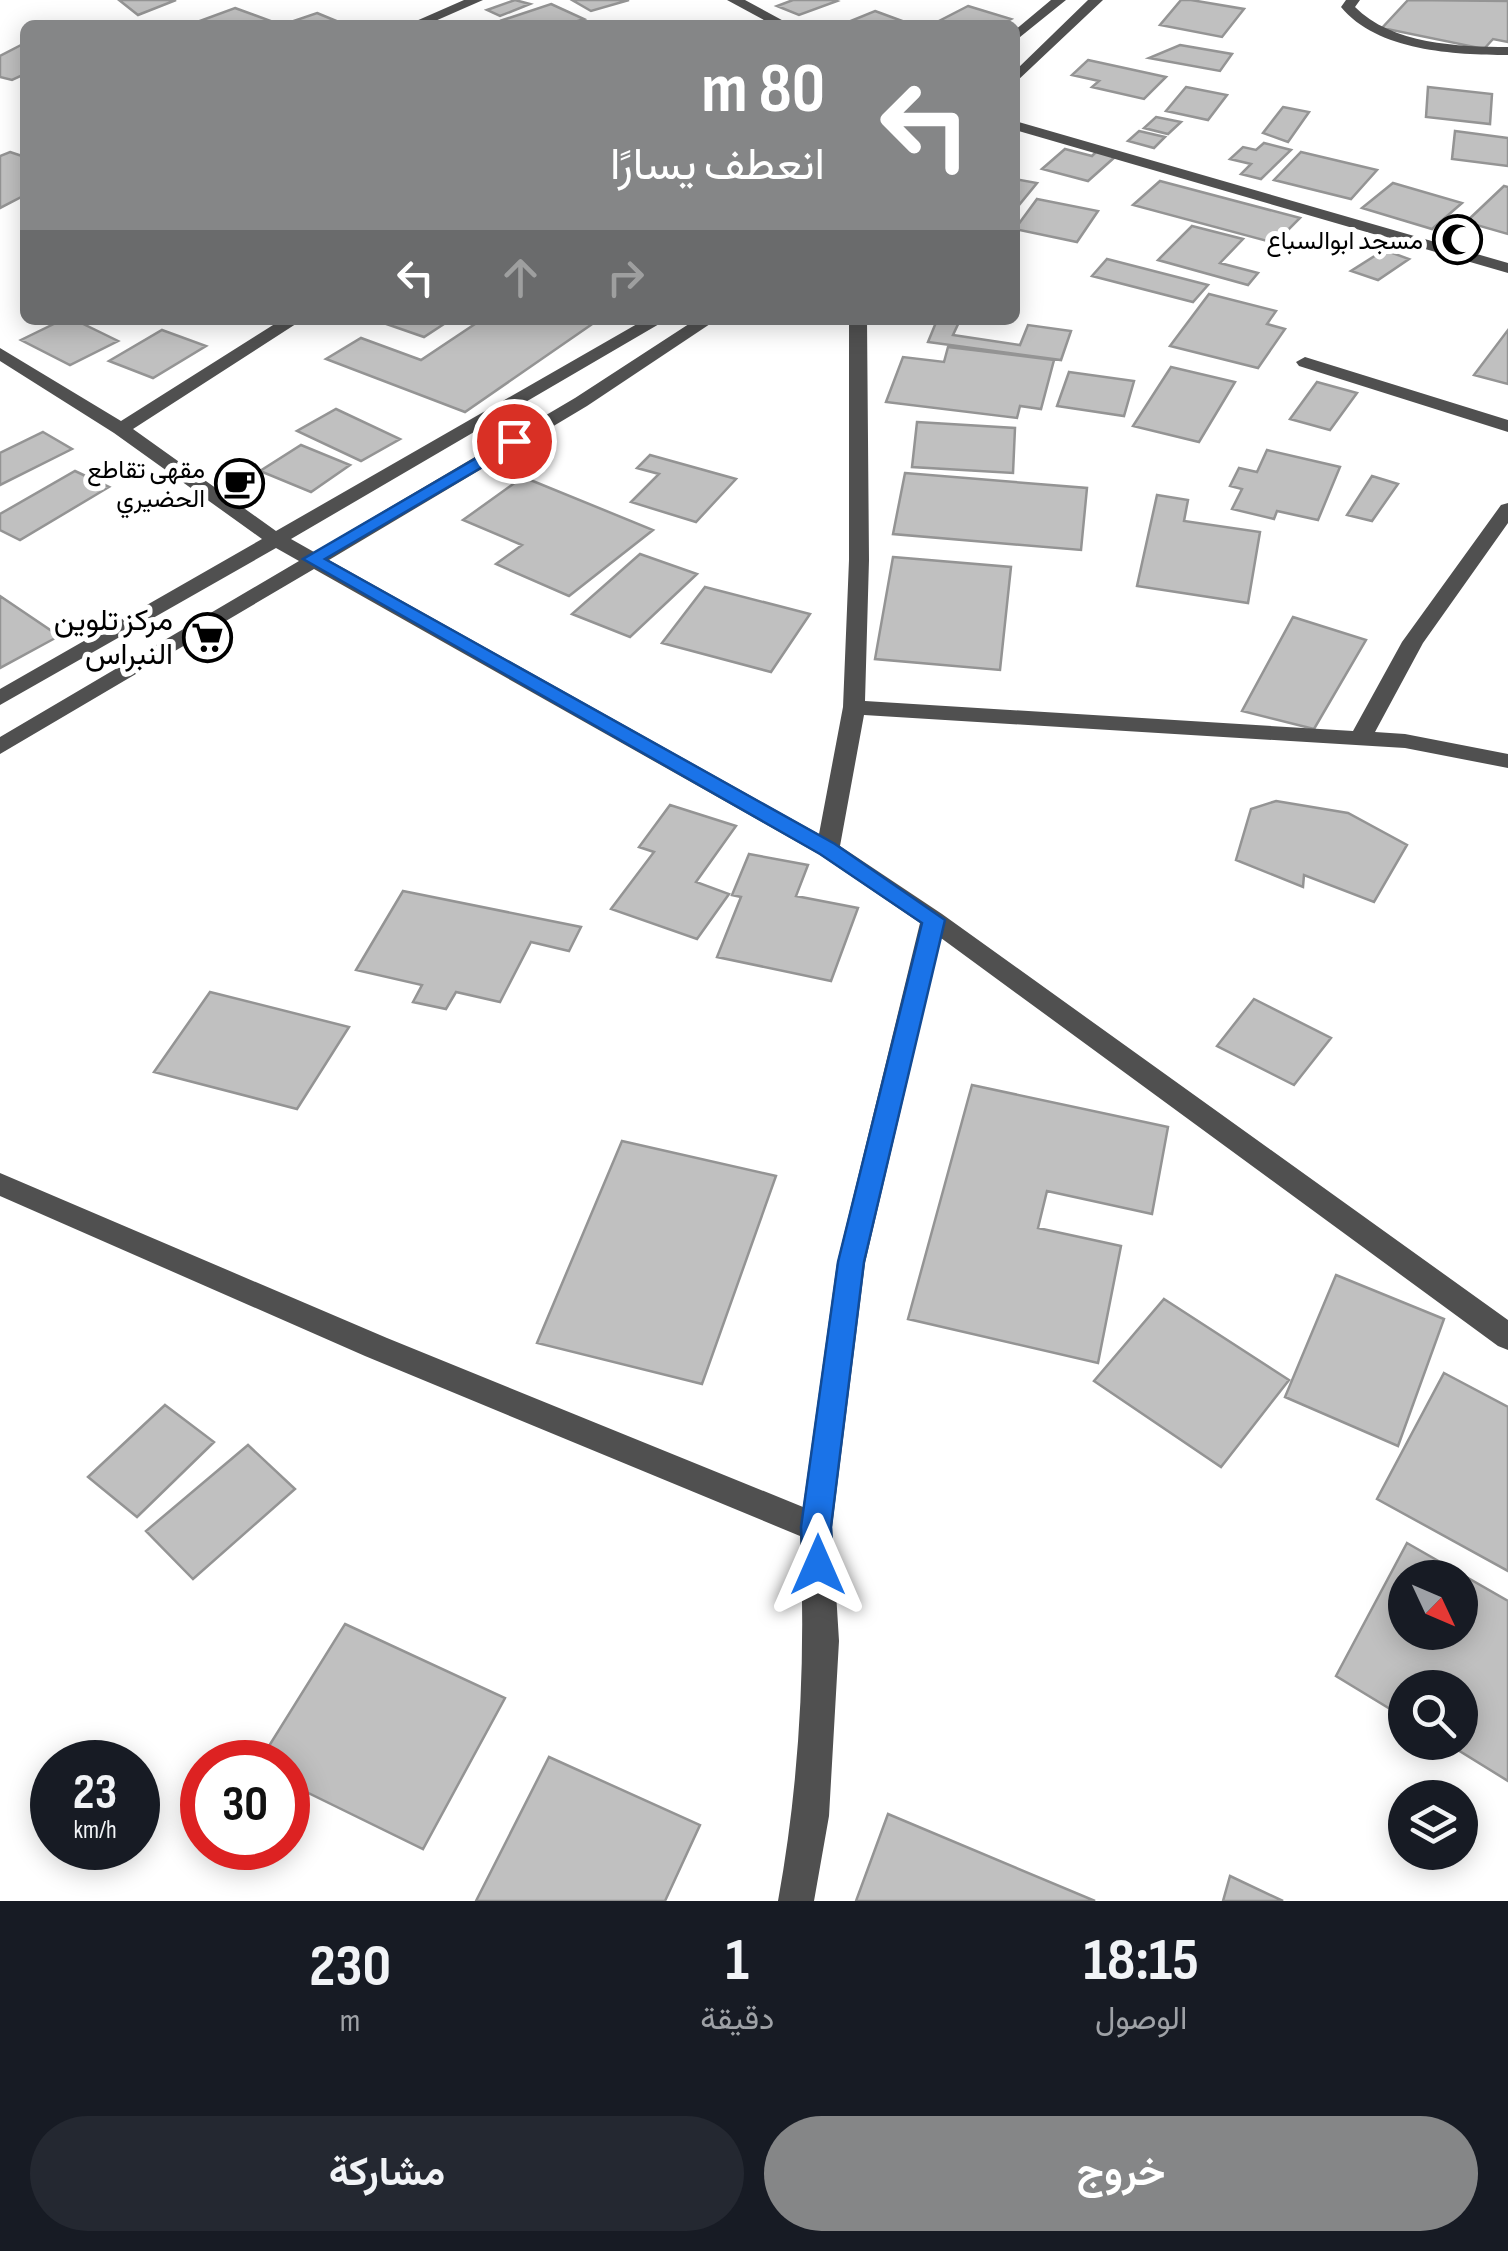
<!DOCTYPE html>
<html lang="ar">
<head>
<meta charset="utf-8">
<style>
	body { margin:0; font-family:"Sofia Sans Condensed",Vazirmatn,sans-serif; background:#242831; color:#f1f3f6; direction:rtl; height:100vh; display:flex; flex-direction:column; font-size:38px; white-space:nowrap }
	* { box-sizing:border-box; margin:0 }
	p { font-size:32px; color:#9ea1a6 }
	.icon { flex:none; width:55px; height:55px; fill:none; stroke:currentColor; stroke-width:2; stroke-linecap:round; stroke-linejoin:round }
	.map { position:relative; height:1901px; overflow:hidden; direction:ltr }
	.drawer { display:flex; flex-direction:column; background:#171b24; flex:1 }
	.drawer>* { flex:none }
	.banner { position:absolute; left:20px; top:20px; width:1000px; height:305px; border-radius:15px; box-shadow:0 5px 25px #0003; direction:rtl; background:#858687; color:#fff; overflow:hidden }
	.needle { width:65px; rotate:134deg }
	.controls { position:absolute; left:1388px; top:1560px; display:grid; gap:20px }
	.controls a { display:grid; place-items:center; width:90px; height:90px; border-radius:50%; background:#171b24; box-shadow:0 5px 25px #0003; font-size:50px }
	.speed { position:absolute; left:30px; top:1740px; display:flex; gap:20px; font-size:50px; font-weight:700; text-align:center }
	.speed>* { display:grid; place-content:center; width:130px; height:130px; border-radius:50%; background:#171b24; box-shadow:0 5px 25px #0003; line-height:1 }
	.speed small { font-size:25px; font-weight:400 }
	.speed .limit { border:15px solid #d22; background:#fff; color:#111 }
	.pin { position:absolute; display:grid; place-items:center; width:85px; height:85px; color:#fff; margin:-42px; border:5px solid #fff; border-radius:50%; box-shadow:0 2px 10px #0007 }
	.me { position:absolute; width:110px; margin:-55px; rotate:0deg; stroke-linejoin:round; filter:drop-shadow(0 0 8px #0008) }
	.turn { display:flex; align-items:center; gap:35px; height:210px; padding:0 30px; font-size:45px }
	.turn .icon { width:130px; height:130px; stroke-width:2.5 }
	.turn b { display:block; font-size:70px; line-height:85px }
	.lanes { display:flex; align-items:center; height:95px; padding:0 30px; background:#0003; justify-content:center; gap:50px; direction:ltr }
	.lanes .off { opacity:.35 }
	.eta { display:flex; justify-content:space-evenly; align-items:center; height:170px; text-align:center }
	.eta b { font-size:60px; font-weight:700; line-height:70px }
	.primary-button { display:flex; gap:20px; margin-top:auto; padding:20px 30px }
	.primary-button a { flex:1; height:115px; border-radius:60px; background:#858687; color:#fff; font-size:40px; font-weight:700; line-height:115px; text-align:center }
	.primary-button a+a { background:#242831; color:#f1f3f6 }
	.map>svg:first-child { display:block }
	.building { fill:#c0c0c0; stroke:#949494; stroke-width:2.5; fill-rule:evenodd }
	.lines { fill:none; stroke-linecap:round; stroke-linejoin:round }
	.minor { fill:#505050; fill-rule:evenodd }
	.route { fill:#1a73e8; stroke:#114b97; stroke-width:2.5 }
	.labels { text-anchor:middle; stroke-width:10; stroke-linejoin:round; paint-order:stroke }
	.far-poi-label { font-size:25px; fill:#000; stroke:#fff; text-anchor:end }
	.poi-label { font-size:30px; fill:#000; stroke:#fff; text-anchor:end }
</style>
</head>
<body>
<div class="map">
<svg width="1508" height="1901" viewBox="0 0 1508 1901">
	<rect width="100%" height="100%" fill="#fff"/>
	<path class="building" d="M119,0H176L138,15Z
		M515,0L530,4L500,16L487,10Z
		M572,0H629L591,11Z
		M793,0H834L837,1L799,15L777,6Z
		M1181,0H1191L1244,9L1222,37L1160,25Z
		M1408,0L1508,1V42L1493,39L1484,49L1382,28Z
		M551,4L584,19L566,25H515L503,20Z
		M968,6L1011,19L1000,25H956L941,20Z
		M235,8L268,20L255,25H189Z
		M875,11L913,25H841Z
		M317,13L346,25H282Z
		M25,43V74L12,80L0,77V56Z
		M1180,45L1232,54L1220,71L1149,58Z
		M1088,60L1166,77L1144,99L1092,87L1099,81L1072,75Z
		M1186,87L1227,95L1208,120L1166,111Z
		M1428,87L1492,94L1490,124L1426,117Z
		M1283,107L1309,112L1288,142L1263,133Z
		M1156,117L1181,122L1168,134L1144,128Z
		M1139,131L1165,137L1154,148L1128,141Z
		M1455,131L1508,138V166L1452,159Z
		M1264,143L1291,150L1261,179L1241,174L1251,164L1230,159L1243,147L1256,150Z
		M1065,149L1092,156L1097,151L1116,156L1088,181L1042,169Z
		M10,152L25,157V195L0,208V156Z
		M1301,152L1377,170L1351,199L1274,180Z
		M1015,179L1037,183L1015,210Z
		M1160,181L1300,218L1275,243L1133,205Z
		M1393,183L1462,203L1432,229L1362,208Z
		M1504,186L1508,187V234L1466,222Z
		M1037,199L1098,211L1077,242L1015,229Z
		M1192,226L1243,239L1220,263L1258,273L1248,285L1158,260Z
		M1384,250L1409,259L1378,280L1351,271Z
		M1107,259L1208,285L1193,302L1092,276Z
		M1209,294L1276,311L1267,324L1285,329L1258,368L1170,346Z
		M62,320H75L118,341L70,365L21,340Z
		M375,320H450L424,337Z
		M481,320H598L465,412L326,359L361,338L421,360Z
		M937,320H960L953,335L1020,345L1028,325L1071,331L1061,360L928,342Z
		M162,330L206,346L153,378L109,361Z
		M1508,330V384L1474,375Z
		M948,347L1054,360L1041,409L1020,406L1017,418L886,402L903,357L944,362Z
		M1171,367L1235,382L1199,442L1133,426Z
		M1069,372L1134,381L1124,416L1057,406Z
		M1317,382L1357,393L1330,430L1290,419Z
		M336,409L400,439L361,461L297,431Z
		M917,422L1015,428L1013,473L912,467Z
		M43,432L72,449L0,485V453Z
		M301,445L350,465L311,492L260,471Z
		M1267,450L1340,467L1318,520L1277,511L1274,519L1232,509L1242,489L1230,486L1239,468L1257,472Z
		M650,455L736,479L696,522L631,502L659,474L637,468Z
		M75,471L109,487L20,540L0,530V514Z
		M905,473L1087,488L1081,550L893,534Z
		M1372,476L1398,484L1372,521L1347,515Z
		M523,477L653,530L569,596L496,564L522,545L463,520Z
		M1157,495L1188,500L1184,521L1260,532L1248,603L1137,586Z
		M640,554L697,574L630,637L572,614Z
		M893,557L1011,567L1000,670L875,659Z
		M705,587L810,614L771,672L662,643Z
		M0,596L59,636L0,668Z
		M1293,617L1366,640L1314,729L1242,711Z
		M1276,801L1348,813L1407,845L1374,902L1304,875L1303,887L1236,860L1251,809Z
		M670,805L736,826L696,882L729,894L697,939L611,909L654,852L639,847Z
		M749,854L808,865L796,896L858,908L831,981L717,957L741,897L732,895Z
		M403,891L581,927L569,951L531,942L500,1002L456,992L446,1009L413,1002L422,985L356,970Z
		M210,992L349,1027L297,1109L154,1072Z
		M1254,999L1331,1038L1294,1085L1217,1046Z
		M972,1085L1168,1127L1152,1214L1047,1191L1038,1228L1121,1246L1098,1363L908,1319Z
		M622,1141L776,1176L702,1384L537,1343Z
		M1336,1275L1444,1319L1398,1446L1285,1397Z
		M1164,1299L1289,1380L1221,1467L1094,1381Z
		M1444,1373L1508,1407V1571L1377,1499Z
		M165,1405L214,1442L137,1517L88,1477Z
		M248,1445L295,1489L193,1579L146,1531Z
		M1407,1543L1508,1601V1781L1445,1742H1460V1688H1405V1718L1336,1676ZM1405,1578H1460V1632H1405Z
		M345,1624L505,1698L423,1849L288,1783V1762H259Z
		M549,1757L700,1825L665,1901H476Z
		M888,1814L1095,1901H856Z
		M1230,1876L1283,1901H1223Z"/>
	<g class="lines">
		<path class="minor" d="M464,0H483L426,25H407Z
			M727,0H745L791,25H773Z
			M1051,0H1066L1015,41V30Z
			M1088,0H1103L1015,83V71Z
			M1346,0H1360L1355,7C1391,44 1459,47 1508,47V55C1455,55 1377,51 1341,7Z
			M1015,121L1508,263V273L1015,130Z
			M281,320H302L133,429L276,531L644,320H666L291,539L314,552L575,398L695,320H716L587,406L329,560L819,834L843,707L849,560V320H867L869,560L865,701L1353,731L1402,642L1501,505L1508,503V523L1423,643L1375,732L1405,734L1508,754V768L1405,748L864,715L840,846L942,914L1508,1320V1350L1498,1346L941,938L865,1263L832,1527L839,1641L829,1816L814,1901H778C800,1779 806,1659 800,1536L365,1356L0,1196V1173L387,1338L803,1507L837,1263L920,923L820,855L314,569L0,754V737L299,561L276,548L0,705V689L262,539L114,433L0,361V348L121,421Z
			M1305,357L1508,420V432L1299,366L1296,362Z"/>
	</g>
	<path class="route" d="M514,436L520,437V445L325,559L835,844L945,920L864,1262L831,1527L833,1565L828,1575L818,1579L808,1575L803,1565L801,1527L838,1262L922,923L820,854L303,559Z"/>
	<defs>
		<symbol id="mosque-ring" viewBox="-11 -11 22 22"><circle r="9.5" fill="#fff" stroke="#000" stroke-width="1.5"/><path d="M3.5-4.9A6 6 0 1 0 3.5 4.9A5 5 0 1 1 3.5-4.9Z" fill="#000"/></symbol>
		<symbol id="cafe-ring" viewBox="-11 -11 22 22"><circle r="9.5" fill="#fff" stroke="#000" stroke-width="1.5"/><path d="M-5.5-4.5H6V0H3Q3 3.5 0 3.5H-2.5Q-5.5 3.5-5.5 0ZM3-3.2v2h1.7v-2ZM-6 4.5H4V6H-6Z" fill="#000"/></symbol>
		<symbol id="supermarket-ring" viewBox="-11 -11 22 22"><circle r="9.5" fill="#fff" stroke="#000" stroke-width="1.5"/><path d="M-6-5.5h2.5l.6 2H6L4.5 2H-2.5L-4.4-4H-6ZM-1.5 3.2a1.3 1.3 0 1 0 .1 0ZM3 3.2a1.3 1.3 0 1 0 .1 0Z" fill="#000"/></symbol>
	</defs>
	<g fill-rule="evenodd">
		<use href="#mosque-ring" x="1430" y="212" width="55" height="55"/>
		<use href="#cafe-ring" x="212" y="456" width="55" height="55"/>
		<use href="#supermarket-ring" x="180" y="610" width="55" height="55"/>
	</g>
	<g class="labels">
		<g class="far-poi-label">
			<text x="1423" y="249">مسجد ابوالسباع</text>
			<text x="205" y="478">مقهى تقاطع<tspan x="205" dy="29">الحضيري</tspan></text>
		</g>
		<g class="poi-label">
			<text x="173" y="630">مركز تلوين<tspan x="173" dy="34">النبراس</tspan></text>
		</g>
	</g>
</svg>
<div class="controls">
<a><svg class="needle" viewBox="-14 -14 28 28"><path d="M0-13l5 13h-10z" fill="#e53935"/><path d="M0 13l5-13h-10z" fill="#9ea1a6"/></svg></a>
<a><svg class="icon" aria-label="search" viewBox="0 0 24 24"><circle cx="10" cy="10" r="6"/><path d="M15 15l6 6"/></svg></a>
<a><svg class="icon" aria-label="layers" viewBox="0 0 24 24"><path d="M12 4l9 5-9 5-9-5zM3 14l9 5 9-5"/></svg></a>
</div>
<div class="speed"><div>23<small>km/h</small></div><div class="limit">30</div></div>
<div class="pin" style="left:514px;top:441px;background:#d93025"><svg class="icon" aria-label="arrive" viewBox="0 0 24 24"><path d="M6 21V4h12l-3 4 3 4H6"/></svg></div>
<svg class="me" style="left:818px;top:1565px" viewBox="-20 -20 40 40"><path d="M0-17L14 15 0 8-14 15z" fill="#1a73e8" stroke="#fff" stroke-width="4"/></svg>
<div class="banner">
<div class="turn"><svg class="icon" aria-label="left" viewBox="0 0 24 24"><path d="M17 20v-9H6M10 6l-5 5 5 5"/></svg><div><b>80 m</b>انعطف يسارًا</div></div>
<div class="lanes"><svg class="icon" aria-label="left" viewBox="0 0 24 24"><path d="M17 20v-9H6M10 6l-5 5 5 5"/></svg><svg class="icon off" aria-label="ahead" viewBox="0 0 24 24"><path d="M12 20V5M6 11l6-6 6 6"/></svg><svg class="icon off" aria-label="right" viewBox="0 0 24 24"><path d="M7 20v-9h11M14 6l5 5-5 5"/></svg></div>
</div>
</div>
<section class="drawer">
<div class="eta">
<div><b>18:15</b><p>الوصول</p></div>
<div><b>1</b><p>دقيقة</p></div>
<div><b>230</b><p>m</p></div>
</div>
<div class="primary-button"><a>خروج</a><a>مشاركة</a></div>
</section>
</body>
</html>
